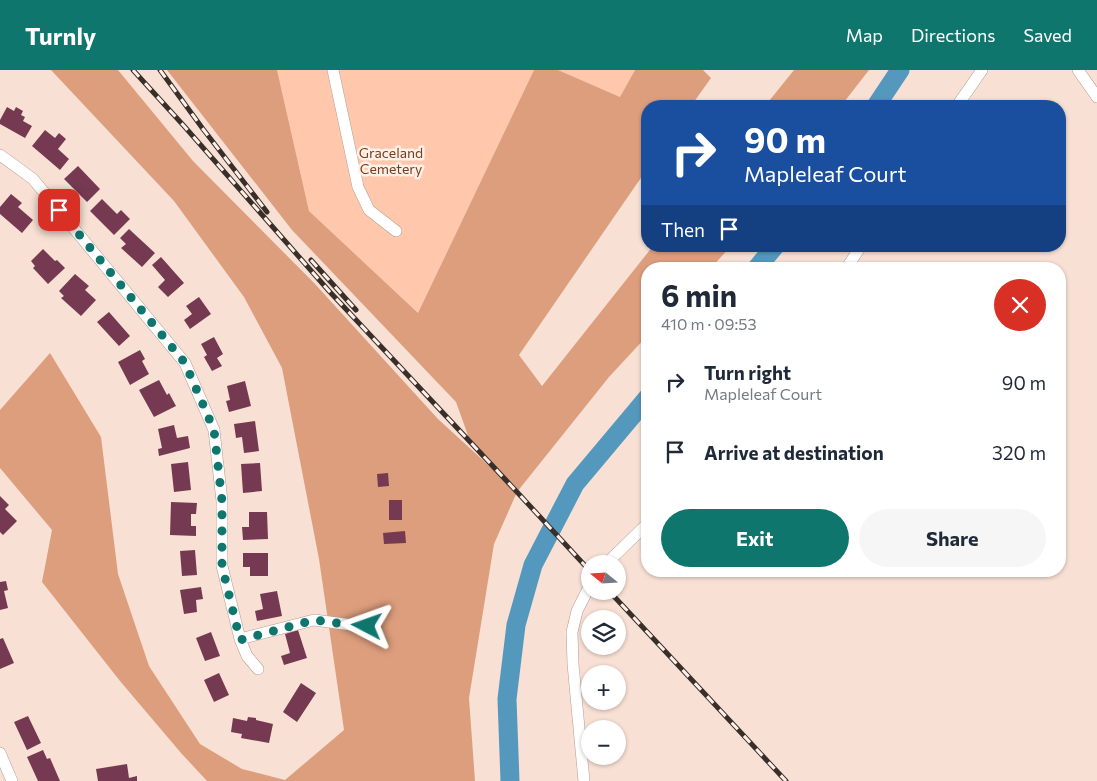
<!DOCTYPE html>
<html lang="en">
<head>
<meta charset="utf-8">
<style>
	body { margin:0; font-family:Commissioner,sans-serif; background:#f6f6f7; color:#1f2937; height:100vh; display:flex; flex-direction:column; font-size:19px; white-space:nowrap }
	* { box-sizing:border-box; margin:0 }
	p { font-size:16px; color:#747a83 }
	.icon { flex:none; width:28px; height:28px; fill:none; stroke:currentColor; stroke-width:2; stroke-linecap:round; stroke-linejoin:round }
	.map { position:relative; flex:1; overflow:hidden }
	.panel { position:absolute; left:641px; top:192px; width:425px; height:315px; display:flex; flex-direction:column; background:#fff; border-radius:20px; box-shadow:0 1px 4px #0004 }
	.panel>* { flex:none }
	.top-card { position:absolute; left:641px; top:30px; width:425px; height:152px; border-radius:20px; box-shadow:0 1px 4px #0004; background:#1a4fa0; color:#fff; overflow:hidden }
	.needle { width:32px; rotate:288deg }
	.fabs { position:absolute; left:581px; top:485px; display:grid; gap:10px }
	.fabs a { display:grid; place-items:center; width:45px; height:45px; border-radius:50%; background:#fff; box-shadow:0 1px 4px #0004; font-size:25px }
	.pin { position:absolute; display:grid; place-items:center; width:42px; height:42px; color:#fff; margin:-21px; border-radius:10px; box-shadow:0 2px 8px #0006 }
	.me { position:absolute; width:55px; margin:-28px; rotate:274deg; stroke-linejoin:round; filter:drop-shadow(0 0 4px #0008) }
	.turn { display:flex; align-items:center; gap:18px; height:105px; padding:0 20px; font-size:22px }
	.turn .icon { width:65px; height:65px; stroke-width:2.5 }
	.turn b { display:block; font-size:35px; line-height:42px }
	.then { display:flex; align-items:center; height:48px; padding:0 20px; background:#0003; gap:10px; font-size:19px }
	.round { display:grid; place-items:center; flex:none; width:52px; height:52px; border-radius:26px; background:#f6f6f7 }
	.headline { display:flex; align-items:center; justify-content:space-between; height:85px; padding:0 20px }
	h1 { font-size:30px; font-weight:700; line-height:38px }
	.action { display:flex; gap:10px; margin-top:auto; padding:10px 20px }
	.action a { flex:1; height:58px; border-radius:30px; background:#0f766e; color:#fff; font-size:20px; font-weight:700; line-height:58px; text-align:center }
	.action a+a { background:#f6f6f7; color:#1f2937 }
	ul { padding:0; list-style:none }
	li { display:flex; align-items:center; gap:15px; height:70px; padding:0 20px }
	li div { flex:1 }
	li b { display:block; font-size:19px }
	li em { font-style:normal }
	header { display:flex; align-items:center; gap:30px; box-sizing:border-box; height:70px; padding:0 25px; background:#0f766e; color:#fff }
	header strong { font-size:24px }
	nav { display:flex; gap:28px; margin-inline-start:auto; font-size:18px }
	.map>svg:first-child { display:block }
	.green { fill:#ffc8ac }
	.forest { fill:#dd9e7d }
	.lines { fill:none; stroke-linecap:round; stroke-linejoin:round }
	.river { stroke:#5499bd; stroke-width:19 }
	.building { fill:#753a52 }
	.minor-casing { stroke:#b39d91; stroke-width:12 }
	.minor { stroke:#fff; stroke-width:11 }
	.rail-casing { stroke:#392f2a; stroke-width:5 }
	.rail { stroke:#fef0e8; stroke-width:3; stroke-dasharray:9; stroke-linecap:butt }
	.route { stroke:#0f766e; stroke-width:9; stroke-dasharray:0 16.2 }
	.labels { text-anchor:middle; stroke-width:5; stroke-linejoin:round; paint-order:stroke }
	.park-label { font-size:14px; fill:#783d1a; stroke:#fef0e8 }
</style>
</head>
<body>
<header>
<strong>Turnly</strong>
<nav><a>Map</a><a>Directions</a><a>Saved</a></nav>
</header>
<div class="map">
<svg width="1097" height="711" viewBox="0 0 1097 711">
	<rect width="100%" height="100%" fill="#f8e0d4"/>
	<path class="green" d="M277,0H534L418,243L309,141Z
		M558,0H635L620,27Z"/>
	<path class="forest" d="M51,0H118L193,91L315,214L438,349L510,415L470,371L456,332L292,160L167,0H277L309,141L418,243L534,0H558L620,27L635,0H703L711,8L691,36H648L647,99L519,285L542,316L653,176H731L710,199H648L647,266L609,307L517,422L494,474L469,628L475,711H207L181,683L120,611L42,512L52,460L0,398V340L50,283L101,367L118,504L149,596L200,674L242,699L285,710L344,660L319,489L282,298L244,227L174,131Z
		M794,0H869L841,36H765Z"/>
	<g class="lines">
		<path class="river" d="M876,36L900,0
			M756,199L775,176
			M510,711L507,629L516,555L533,495L575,414L648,327"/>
	</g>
	<path class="building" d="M7,37L14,41L16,37L23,41L21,45L25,47L23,51L32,56L25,68L0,54V50Z
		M45,60L55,68L59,63L66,69L58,79L69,89L60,100L32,76Z
		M78,96L100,119L87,132L64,109Z
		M11,124L22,133L18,137L33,150L22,163L0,144V137Z
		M102,129L117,144L121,140L130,149L114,165L90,141Z
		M129,159L155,183L142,197L121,178L126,174L120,168Z
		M43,179L55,191L57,190L65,198L48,214L33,198L35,196L31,191Z
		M161,187L184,213L168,227L158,217L165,210L152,195Z
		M75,204L89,216L85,220L96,230L81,246L61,228L64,226L59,221Z
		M199,227L211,244L190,259L184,250L192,244L186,236Z
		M109,242L130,266L119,276L97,252Z
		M214,267L223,284L217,288L222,296L212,301L204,287L207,285L201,274Z
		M140,280L145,289L142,291L149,304L130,315L118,292Z
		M159,310L167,325L169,323L176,336L154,347L139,320Z
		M245,311L251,336L229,342L226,331L230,330L227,316Z
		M255,351L259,381L244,383L242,367L236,368L234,354Z
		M174,355L177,368L188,366L190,378L159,386L158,379L162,378L158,359Z
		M188,392L191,420L174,422L171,394Z
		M260,393L262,421L243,423L241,394Z
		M388,403L389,416L378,417L377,404Z
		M0,426L9,435L5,439L17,451L3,465L0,462Z
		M389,430H402V450H389Z
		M171,432L197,433L196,444H191V456H196V466L170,465Z
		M249,442H267L268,469L243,470L242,457H249Z
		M405,461L406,473L384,474L383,463Z
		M195,480L197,505L182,506L180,481Z
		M243,483H268V506H250V497H243Z
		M6,511L8,520L4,521L8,538L0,540V512Z
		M201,517L203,529L196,530L197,542L184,544L180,520Z
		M277,521L282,546L257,551L255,541L263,539L260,524Z
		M298,560L307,588L284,595L281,586L290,583L285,564Z
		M211,562L220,586L205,591L196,568Z
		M3,568L14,593L0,599V569Z
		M219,603L229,625L214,632L204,610Z
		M301,613L316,623L297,652L283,642Z
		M28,646L41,673L27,680L14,652Z
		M248,647L256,648V650L273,654L269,673L241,668L242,664L231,662L233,648L247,651Z
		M43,680L47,689L50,688L60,711H38L27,687Z
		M127,694L129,708L137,706V711H98L96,699Z"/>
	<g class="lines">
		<defs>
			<path id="minor" d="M333,0L358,117L369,140L396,161
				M1078,0L1097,27
				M957,36L982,0
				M0,85L33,109L185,293L214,360L222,431V496L240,569L247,586L258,599
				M846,199L861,176
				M606,494L648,453
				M240,569L314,550L352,555L367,556
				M0,683L12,711
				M584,711L573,594L572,562L577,541L590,515"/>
		</defs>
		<use href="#minor" class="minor-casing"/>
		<use href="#minor" class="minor"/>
		<defs>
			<path id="rail" d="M133,0L184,56L329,221L517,422L590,501
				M160,0L203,59L267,142
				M311,190L356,240
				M609,521L786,711"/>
		</defs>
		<use href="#rail" class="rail-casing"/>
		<use href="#rail" class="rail"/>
	</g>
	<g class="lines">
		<path class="route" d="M59,140L185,293L214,360L222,431V496L240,570L314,550L352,555L367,556"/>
	</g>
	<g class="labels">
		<g class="park-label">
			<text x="391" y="88">Graceland<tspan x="391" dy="16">Cemetery</tspan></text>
		</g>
	</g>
</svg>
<div class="fabs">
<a><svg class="needle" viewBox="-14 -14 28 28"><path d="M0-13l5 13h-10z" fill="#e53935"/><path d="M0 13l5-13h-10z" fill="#747a83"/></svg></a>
<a><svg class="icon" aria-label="layers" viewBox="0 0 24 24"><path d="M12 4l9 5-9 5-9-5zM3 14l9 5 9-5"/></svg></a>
<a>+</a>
<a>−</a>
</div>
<div class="pin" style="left:59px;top:140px;background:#d93025"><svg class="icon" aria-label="arrive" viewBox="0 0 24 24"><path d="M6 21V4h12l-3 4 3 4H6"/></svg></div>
<svg class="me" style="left:367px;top:556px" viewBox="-20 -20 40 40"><path d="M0-17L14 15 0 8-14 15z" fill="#0f766e" stroke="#fff" stroke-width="4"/></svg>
<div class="top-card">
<div class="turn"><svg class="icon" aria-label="right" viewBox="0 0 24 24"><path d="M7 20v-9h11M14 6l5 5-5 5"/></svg><div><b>90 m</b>Mapleleaf Court</div></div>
<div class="then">Then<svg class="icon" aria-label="arrive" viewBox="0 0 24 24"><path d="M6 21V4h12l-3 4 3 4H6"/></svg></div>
</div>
<section class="panel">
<div class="headline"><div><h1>6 min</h1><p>410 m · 09:53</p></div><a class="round" style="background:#d93025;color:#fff"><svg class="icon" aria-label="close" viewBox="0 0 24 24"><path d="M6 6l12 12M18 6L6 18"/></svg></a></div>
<ul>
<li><svg class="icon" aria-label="right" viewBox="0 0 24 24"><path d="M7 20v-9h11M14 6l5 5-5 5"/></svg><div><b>Turn right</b><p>Mapleleaf Court</p></div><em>90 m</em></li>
<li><svg class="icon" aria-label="arrive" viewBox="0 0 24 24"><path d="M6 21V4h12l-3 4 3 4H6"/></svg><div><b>Arrive at destination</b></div><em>320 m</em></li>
</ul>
<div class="action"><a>Exit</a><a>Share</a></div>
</section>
</div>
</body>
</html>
